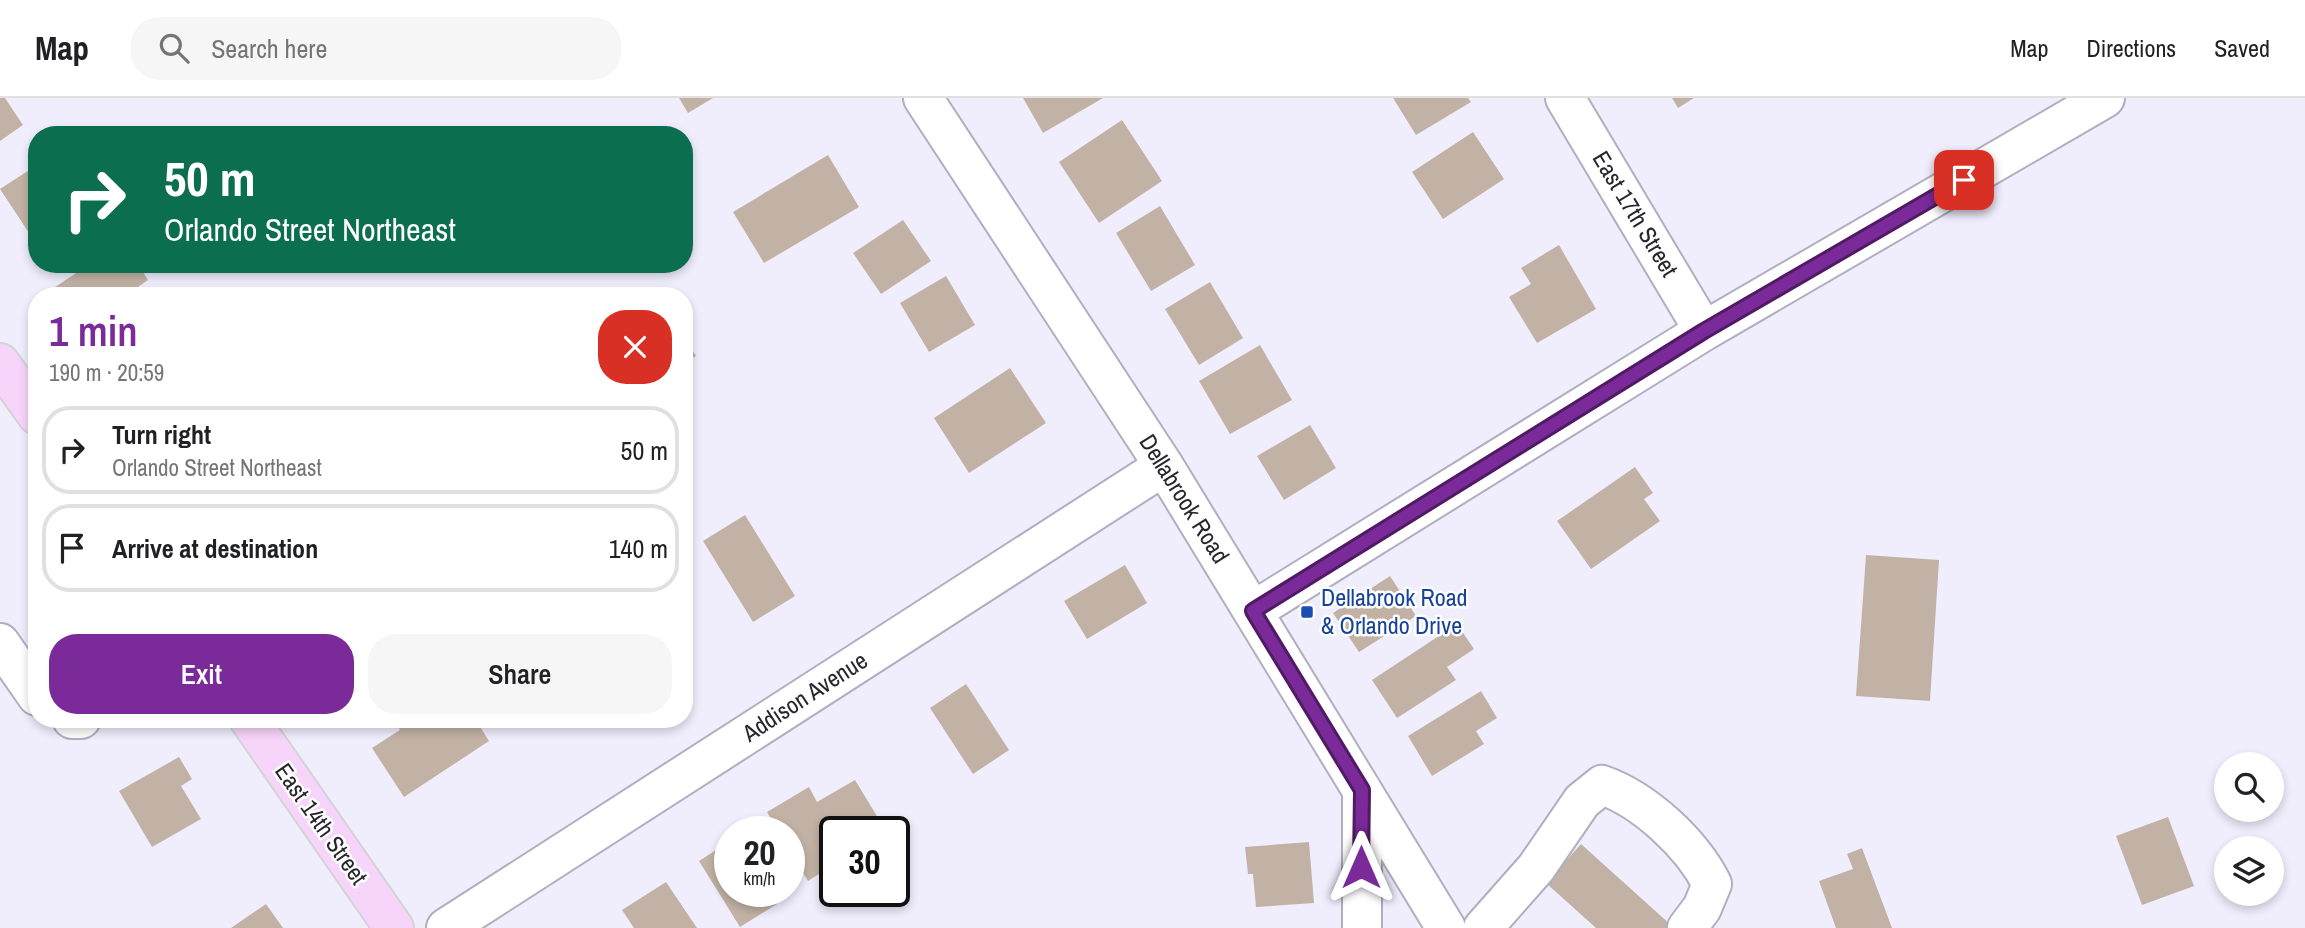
<!DOCTYPE html>
<html lang="en">
<head>
<meta charset="utf-8">
<style>
	body { margin:0; font-family:"Archivo Narrow",sans-serif; background:#f6f6f6; color:#202124; height:100vh; display:flex; flex-direction:column; font-size:26px; white-space:nowrap }
	* { box-sizing:border-box; margin:0 }
	p { font-size:23px; color:#757577 }
	.icon { flex:none; width:38px; height:38px; fill:none; stroke:currentColor; stroke-width:2; stroke-linecap:round; stroke-linejoin:round }
	.map { position:relative; flex:1; overflow:hidden }
	.panel { position:absolute; left:28px; top:189px; width:665px; height:441px; display:flex; flex-direction:column; background:#fff; border-radius:28px; box-shadow:0 4px 10px #0003 }
	.panel>* { flex:none }
	.banner { position:absolute; left:28px; top:28px; width:665px; height:147px; border-radius:28px; box-shadow:0 4px 10px #0003; background:#0b6e4f; color:#fff; overflow:hidden }
	.buttons { position:absolute; left:2214px; top:654px; display:grid; gap:14px }
	.buttons a { display:grid; place-items:center; width:70px; height:70px; border-radius:50%; background:#fff; box-shadow:0 4px 10px #0003; font-size:35px }
	.speed { position:absolute; left:714px; top:718px; display:flex; gap:14px; font-size:35px; font-weight:700; text-align:center }
	.speed>* { display:grid; place-content:center; width:91px; height:91px; border-radius:50%; background:#fff; box-shadow:0 4px 10px #0003; line-height:1 }
	.speed small { font-size:18px; font-weight:400 }
	.speed .limit { border:4px solid #111; border-radius:10px; background:#fff; color:#111 }
	.pin { position:absolute; display:grid; place-items:center; width:60px; height:60px; color:#fff; margin:-30px; border-radius:14px; box-shadow:0 4px 10px #0006 }
	.me { position:absolute; width:77px; margin:-38px; rotate:0deg; stroke-linejoin:round; filter:drop-shadow(0 0 5px #0008) }
	.turn { display:flex; align-items:center; gap:24px; height:147px; padding:0 21px; font-size:32px }
	.turn .icon { width:91px; height:91px; stroke-width:2.5 }
	.turn b { display:block; font-size:49px; line-height:60px }
	.round { display:grid; place-items:center; flex:none; width:74px; height:74px; border-radius:28px; background:#f6f6f6 }
	.overview { display:flex; align-items:center; justify-content:space-between; height:119px; padding:0 21px }
	h1 { font-size:42px; font-weight:600; line-height:52px; color:#7b2a9a }
	.button { display:flex; gap:14px; margin-top:auto; padding:14px 21px }
	.button a { flex:1; height:80px; border-radius:28px; background:#7b2a9a; color:#fff; font-size:28px; font-weight:600; line-height:80px; text-align:center }
	.button a+a { background:#f6f6f6; color:#202124 }
	ul { padding:0; list-style:none }
	li { display:flex; align-items:center; gap:21px; height:88px; margin:0 14px 10px; padding:0 7px; border:4px solid #e0e0e0; border-radius:28px }
	li div { flex:1 }
	li b { display:block; font-size:26px }
	li em { font-style:normal }
	header { display:flex; align-items:center; gap:42px; box-sizing:border-box; height:98px; padding:0 35px; background:#fff; border-bottom:2px solid #e0e0e0 }
	header strong { font-size:33px }
	nav { display:flex; gap:38px; margin-inline-start:auto; font-size:24px }
	.search { width:490px; height:63px; background:#f6f6f6; display:flex; align-items:center; gap:18px; box-sizing:border-box; padding:0 24px; border-radius:28px; color:#757577; font-size:26px }
	.map>svg:first-child { display:block }
	.building { fill:#c2b2a5 }
	.lines { fill:none; stroke-linecap:round; stroke-linejoin:round }
	.minor-casing { stroke:#b1aec0; stroke-width:42 }
	.major-casing { stroke:#d4d4d5; stroke-width:42 }
	.minor { stroke:#fff; stroke-width:38 }
	.major { stroke:#f7d5fa; stroke-width:38 }
	.route-casing { stroke:#501b64; stroke-width:18 }
	.route { stroke:#7b2a9a; stroke-width:12 }
	.transit-dot { fill:#1a4fb4; stroke:#fefefe; stroke-width:2.5 }
	.labels { text-anchor:middle; stroke-width:5; stroke-linejoin:round; paint-order:stroke }
	.street-label { font-size:24px; fill:#27262d; stroke:#fefefe }
	.transit-label { font-size:24px; fill:#164399; stroke:#fefefe; text-anchor:start }
</style>
</head>
<body>
<header>
<strong>Map</strong>
<div class="search"><svg class="icon" aria-label="search" viewBox="0 0 24 24"><circle cx="10" cy="10" r="6"/><path d="M15 15l6 6"/></svg>Search here</div>
<nav><a>Map</a><a>Directions</a><a>Saved</a></nav>
</header>
<div class="map">
<svg width="2305" height="830" viewBox="0 0 2305 830">
	<rect width="100%" height="100%" fill="#f0eefd"/>
	<path class="building" d="M0,0H5L23,27L0,43Z
		M679,0H713L688,15Z
		M1023,0H1103L1043,35Z
		M1393,0H1468L1471,4L1416,37Z
		M1672,0H1694L1678,10Z
		M1122,22L1162,83L1099,125L1059,64Z
		M1473,34L1504,81L1443,121L1412,74Z
		M828,57L859,109L764,165L733,114Z
		M37,67V147L0,91Z
		M1160,108L1195,167L1151,193L1116,135Z
		M903,122L931,163L881,196L853,155Z
		M1559,147L1596,211L1537,245L1509,199L1531,186L1521,170Z
		M90,166H138L148,182L132,193L135,198H48L46,195Z
		M946,178L975,227L929,254L900,205Z
		M1210,184L1243,240L1199,267L1165,211Z
		M684,240L696,258L684,265Z
		M1260,247L1292,302L1230,336L1199,283Z
		M1010,270L1046,325L969,375L934,320Z
		M1310,327L1336,370L1284,402L1257,358Z
		M1635,369L1653,395L1644,401L1660,423L1591,471L1557,423Z
		M745,417L795,498L753,524L703,443Z
		M1866,457L1939,462L1930,603L1856,598Z
		M1125,467L1147,505L1087,541L1064,503Z
		M1390,478L1416,518L1359,554L1333,515Z
		M1457,526L1474,551L1447,569L1456,582L1397,620L1372,582Z
		M966,586L1009,652L973,676L930,610Z
		M1481,593L1497,620L1476,633L1484,646L1432,678L1408,638Z
		M393,621H475L489,643L404,699L372,650L400,632Z
		M179,659L192,681L181,688L201,721L152,749L119,693Z
		M855,682L886,733H835V766L808,783L789,752V733H778L767,714L809,689L817,704Z
		M2168,719L2194,788L2142,807L2116,738Z
		M730,743V793H769L777,806L740,829L699,763Z
		M1309,744L1314,805L1256,809L1253,776H1248L1245,749Z
		M1581,746L1672,828L1670,830H1596L1546,785Z
		M1862,750L1892,830H1836L1819,783L1853,771L1847,756Z
		M666,784L697,830H634L622,812Z
		M266,806L283,830H231Z"/>
	<g class="lines">
		<defs>
			<path id="minor" d="M923,0L1164,368L1446,830
				M1565,0L1704,233
				M1253,513L1704,233L2105,0
				M0,545L37,598
				M72,621H81
				M1362,692V830
				M446,830L1164,368
				M1483,830L1536,770L1582,703L1602,687C1645,702 1692,746 1712,786L1702,810L1687,830"/>
			<path id="major" d="M0,265L37,317
				M249,621L394,830"/>
		</defs>
		<use href="#minor" class="minor-casing"/>
		<use href="#major" class="major-casing"/>
		<use href="#minor" class="minor"/>
		<use href="#major" class="major"/>
	</g>
	<g class="lines">
		<defs>
			<path id="route" d="M1361,769L1362,692L1253,513L1704,233L1964,82"/>
		</defs>
		<use href="#route" class="route-casing"/>
		<use href="#route" class="route"/>
	</g>
	<rect class="transit-dot" x="1300" y="507" width="14" height="14" rx="3.5"/>
	<g class="labels">
		<g class="street-label">
			<text transform="translate(1635 116) rotate(59)" y="8">East 17th Street</text>
			<text transform="translate(1184 401) rotate(58)" y="8">Dellabrook Road</text>
			<text transform="translate(805 599) rotate(-33)" y="8">Addison Avenue</text>
			<text transform="translate(321 726) rotate(55)" y="8">East 14th Street</text>
		</g>
		<g class="transit-label">
			<text x="1321" y="508">Dellabrook Road<tspan x="1321" dy="28">&amp; Orlando Drive</tspan></text>
		</g>
	</g>
</svg>
<div class="buttons">
<a><svg class="icon" aria-label="search" viewBox="0 0 24 24"><circle cx="10" cy="10" r="6"/><path d="M15 15l6 6"/></svg></a>
<a><svg class="icon" aria-label="layers" viewBox="0 0 24 24"><path d="M12 4l9 5-9 5-9-5zM3 14l9 5 9-5"/></svg></a>
</div>
<div class="speed"><div>20<small>km/h</small></div><div class="limit">30</div></div>
<div class="pin" style="left:1964px;top:82px;background:#d93025"><svg class="icon" aria-label="arrive" viewBox="0 0 24 24"><path d="M6 21V4h12l-3 4 3 4H6"/></svg></div>
<svg class="me" style="left:1361px;top:769px" viewBox="-20 -20 40 40"><path d="M0-17L14 15 0 8-14 15z" fill="#7b2a9a" stroke="#fff" stroke-width="4"/></svg>
<div class="banner">
<div class="turn"><svg class="icon" aria-label="right" viewBox="0 0 24 24"><path d="M7 20v-9h11M14 6l5 5-5 5"/></svg><div><b>50 m</b>Orlando Street Northeast</div></div>
</div>
<section class="panel">
<div class="overview"><div><h1>1 min</h1><p>190 m · 20:59</p></div><a class="round" style="background:#d93025;color:#fff"><svg class="icon" aria-label="close" viewBox="0 0 24 24"><path d="M6 6l12 12M18 6L6 18"/></svg></a></div>
<ul>
<li><svg class="icon" aria-label="right" viewBox="0 0 24 24"><path d="M7 20v-9h11M14 6l5 5-5 5"/></svg><div><b>Turn right</b><p>Orlando Street Northeast</p></div><em>50 m</em></li>
<li><svg class="icon" aria-label="arrive" viewBox="0 0 24 24"><path d="M6 21V4h12l-3 4 3 4H6"/></svg><div><b>Arrive at destination</b></div><em>140 m</em></li>
</ul>
<div class="button"><a>Exit</a><a>Share</a></div>
</section>
</div>
</body>
</html>
